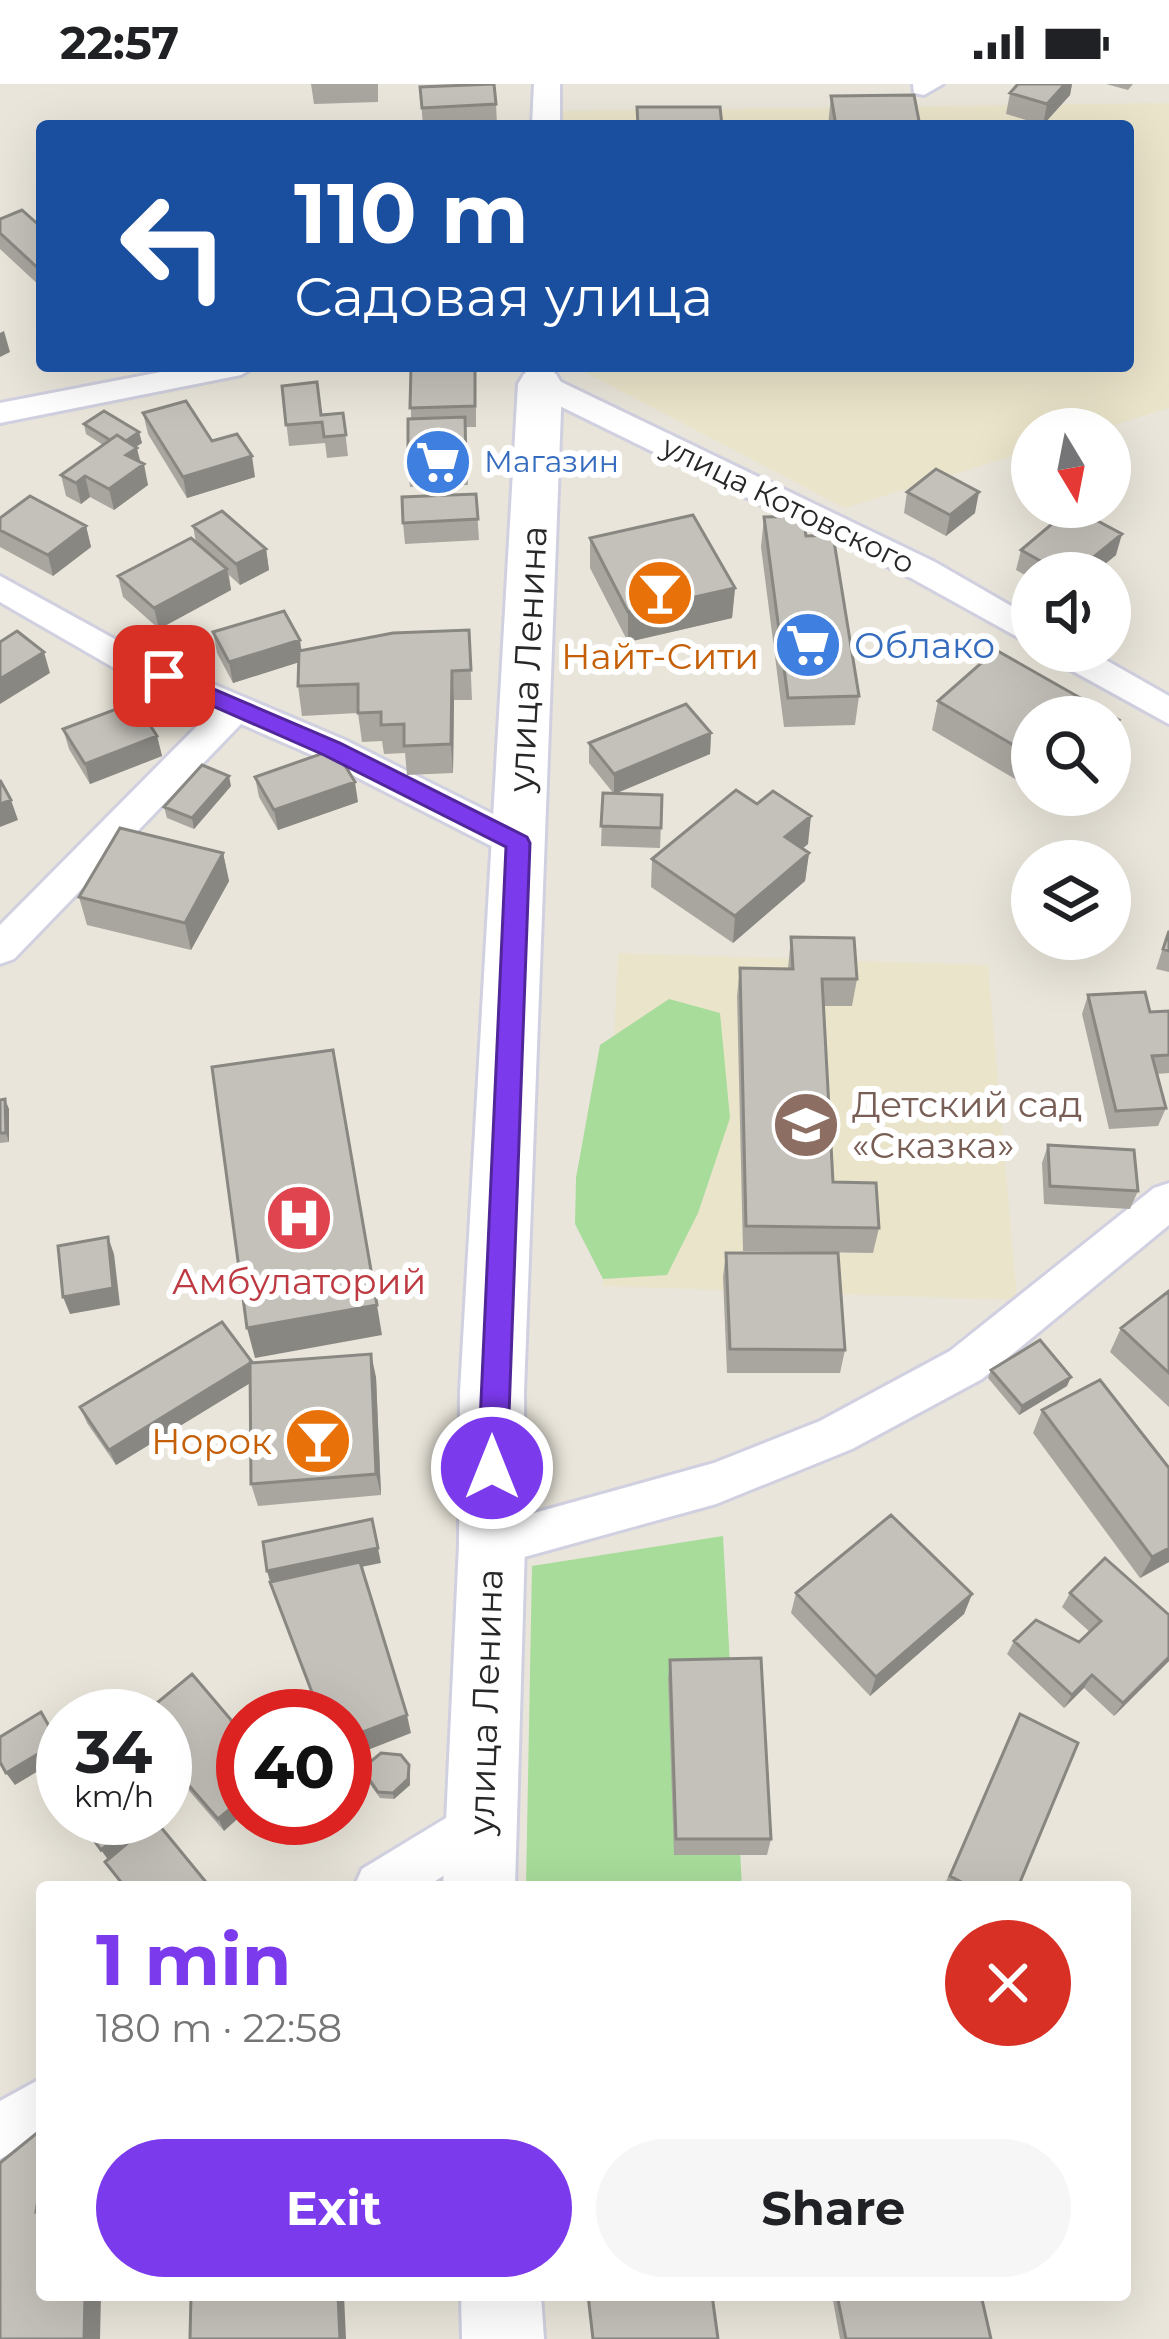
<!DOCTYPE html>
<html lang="en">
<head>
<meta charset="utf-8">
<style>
	body { margin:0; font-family:Montserrat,sans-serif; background:#f6f6f6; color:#202124; height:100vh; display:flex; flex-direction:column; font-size:45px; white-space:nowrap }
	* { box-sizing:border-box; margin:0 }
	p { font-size:39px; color:#757577 }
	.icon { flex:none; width:66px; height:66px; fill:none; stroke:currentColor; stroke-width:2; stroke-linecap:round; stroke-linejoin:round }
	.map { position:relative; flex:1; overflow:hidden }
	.details { position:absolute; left:36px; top:1797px; width:1095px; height:420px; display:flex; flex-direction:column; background:#fff; border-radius:12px; box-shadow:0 12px 48px #0002 }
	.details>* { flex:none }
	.guide { position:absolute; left:36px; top:36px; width:1098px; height:252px; border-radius:12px; box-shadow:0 12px 48px #0002; background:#1a4fa0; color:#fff; overflow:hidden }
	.needle { width:78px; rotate:170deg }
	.tools { position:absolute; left:1011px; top:324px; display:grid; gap:24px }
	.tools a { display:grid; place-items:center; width:120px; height:120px; border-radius:50%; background:#fff; box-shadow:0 12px 48px #0002; font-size:60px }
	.speed { position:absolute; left:36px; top:1605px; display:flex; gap:24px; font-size:60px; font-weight:700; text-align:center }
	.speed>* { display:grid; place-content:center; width:156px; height:156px; border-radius:50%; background:#fff; box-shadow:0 12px 48px #0002; line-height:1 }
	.speed small { font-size:30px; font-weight:400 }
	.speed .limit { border:18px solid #d22; background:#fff; color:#111 }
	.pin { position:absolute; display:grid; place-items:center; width:102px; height:102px; color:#fff; margin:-51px; border-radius:24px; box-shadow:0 6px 18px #0006 }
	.me { position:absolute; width:132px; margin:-66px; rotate:0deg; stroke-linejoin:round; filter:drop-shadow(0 0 9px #0008) }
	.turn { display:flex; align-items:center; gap:42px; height:252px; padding:0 60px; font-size:54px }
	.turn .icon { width:156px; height:156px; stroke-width:2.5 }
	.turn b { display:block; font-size:84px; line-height:102px }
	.round { display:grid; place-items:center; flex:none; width:126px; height:126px; border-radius:63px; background:#f6f6f6 }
	.summary { display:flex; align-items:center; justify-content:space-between; height:204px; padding:0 60px }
	h1 { font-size:72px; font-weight:700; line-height:90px; color:#7c3aed }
	.cta { display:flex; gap:24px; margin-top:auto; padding:24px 60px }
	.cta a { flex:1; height:138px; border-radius:72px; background:#7c3aed; color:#fff; font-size:48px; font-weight:700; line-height:138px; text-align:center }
	.cta a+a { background:#f6f6f6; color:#202124 }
	.status { display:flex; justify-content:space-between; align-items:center; height:84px; padding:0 60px; background:#fff; direction:ltr }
	.status svg { height:33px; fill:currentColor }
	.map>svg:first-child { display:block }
	.education { fill:#eae4ca }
	.green { fill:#a7dc9a }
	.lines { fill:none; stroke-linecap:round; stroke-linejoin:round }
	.street-casing { stroke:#d0d0e0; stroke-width:6 }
	.secondary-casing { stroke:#d0d0e0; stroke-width:6 }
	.street { fill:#fff; fill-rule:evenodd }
	.secondary { fill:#fff; fill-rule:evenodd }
	.wall { fill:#a9a6a0 }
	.shaded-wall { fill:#898782 }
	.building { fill:#c4c1ba; stroke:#898782; stroke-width:3 }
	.route { fill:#7c3aed; stroke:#51269a; stroke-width:3 }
	.labels { text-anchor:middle; stroke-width:12; stroke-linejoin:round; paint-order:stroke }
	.far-shop-label { font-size:30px; fill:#366cbe; stroke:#fff; text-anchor:start }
	.far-street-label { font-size:30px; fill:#282828; stroke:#fff }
	.shop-label { font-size:36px; fill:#366cbe; stroke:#fff; text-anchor:start }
	.food-label { font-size:36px; fill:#c56008; stroke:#fff }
	.street-label { font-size:36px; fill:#282828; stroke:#fff }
	.education-label { font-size:36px; fill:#785e54; stroke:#fff; text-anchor:start }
	.health-label { font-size:36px; fill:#be3a42; stroke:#fff }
</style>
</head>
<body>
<div class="status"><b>22:57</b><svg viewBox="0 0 49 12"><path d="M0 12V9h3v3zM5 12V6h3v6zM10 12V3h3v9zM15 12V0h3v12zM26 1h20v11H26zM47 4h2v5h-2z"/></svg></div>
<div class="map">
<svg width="1169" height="2255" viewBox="0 0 1169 2255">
	<rect width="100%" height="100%" fill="#e9e5da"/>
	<path class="education" d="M1169,19V324L1101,345H1032V366L845,424L573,282H1128V42H555V27Z
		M618,869L988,881L1017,1216L603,1202Z"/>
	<path class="green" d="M669,915L720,929L730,1034L698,1129L667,1191L603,1195L575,1140L576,1094L600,961Z
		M723,1452L742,1803H526L532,1482Z"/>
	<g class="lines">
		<defs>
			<path id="street" d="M534,0H560V42H532Z
				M913,0H943L924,11L914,9Z
				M192,282H256L241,291L0,339V319Z
				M524,282H554L555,295L935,478L1032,534V561L911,494L529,307Z
				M0,492L140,569L345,656L531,749L537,759L531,769L518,773L505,769L319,674L241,640L14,875L0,880V841L212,627L116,585L0,518Z
				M1046,567H1090L1169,612V640L1051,575Z
				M1169,1099V1141L982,1295L852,1365L716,1420L492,1482L476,1475L469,1460L476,1445L714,1379L820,1337L950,1267L1154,1104Z
				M479,1714L497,1721L504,1739L497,1757L426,1803H354L362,1785Z
				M42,1994V2052L0,2075V2017Z"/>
			<path id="secondary" d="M540,286L556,290L562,300L524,1308L525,1460L515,1803H443L459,1460L460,1308L518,300L524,290Z
				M461,2211H541L544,2255H462Z"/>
		</defs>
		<use href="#street" class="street-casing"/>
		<use href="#secondary" class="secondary-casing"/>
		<use href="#street" class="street"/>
		<use href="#secondary" class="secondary"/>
	</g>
	<path class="wall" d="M311,0H378V18L314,20Z
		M1018,0H1072L1070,11L1043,41L1006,30L1010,9Z
		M1106,0H1133L1128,6Z
		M420,3L496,20L497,41L423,42Z
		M831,12L920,42H828Z
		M0,135L42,144V204L0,165Z
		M411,282H476V343H466L468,401L410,403L408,382L411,334Z
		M648,282H747L746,285L648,286Z
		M282,302L321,331L343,329L348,372L327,374L325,359L289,362Z
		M143,329L212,357L255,393L187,414L148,350Z
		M84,340L139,348L142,359L136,363L148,401L114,426L90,413L81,420L66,412L61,391L103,361L86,350Z
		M907,408L975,429L946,452L904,429Z
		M476,410L479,456L405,460L403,439Z
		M1049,423H1108L1094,434L1116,471L1094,489H1032V495L1016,486L1021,466L1056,438L1047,433Z
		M764,433L806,452L859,612L855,641L784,643L761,463Z
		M0,434L86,442L91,463L53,492L0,463Z
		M193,442L266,465L269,486L240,501L229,491L231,506L159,545L123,513L118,492L196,459Z
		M590,454L735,504L732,534L628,558L590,484Z
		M469,546L472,616H454L453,689L407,691L405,669L384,670L382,657L362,658L358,629L302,632L298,602V578L233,599L217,569L213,548L302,566Z
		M938,617L1032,633V705L932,646Z
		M63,645L157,652L162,672L90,700L69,665Z
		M711,649L710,670L615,710L662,711L660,764L601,762L603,709L614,710L589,679V659Z
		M255,693L358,718L278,746L259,713Z
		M231,702L194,745L167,734L164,723Z
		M808,760L802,765L809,769L805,797L733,859L651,803L652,775Z
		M223,769L229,797L191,866L87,841L79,813Z
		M1169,845V888L1156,885Z
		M791,853L857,895L852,922H824L833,1098L879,1144L873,1169L743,1167L737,912L740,884L788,885Z
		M1088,911L1150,928L1169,927V989L1157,990L1166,1024L1158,1042L1109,1045L1082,930Z
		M0,1016L9,1025V1058L0,1059Z
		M1048,1061L1138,1107L1130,1125L1044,1120L1042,1079Z
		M726,1169L845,1266L840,1289H727L723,1193Z
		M1169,1207V1323L1110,1268L1121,1244Z
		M252,1279L376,1293L381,1411L258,1422L251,1400L250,1299L116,1381L87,1339L80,1323Z
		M991,1286L1067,1302L1019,1331L988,1294Z
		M1042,1326L1169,1384V1478L1140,1494L1033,1349Z
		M796,1509L972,1510L964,1530L870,1612L791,1529Z
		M1070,1509L1169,1531V1577L1114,1632L1084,1604L1064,1624L1007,1570L1014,1557L1079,1558L1090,1548L1062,1523Z
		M670,1576L771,1755L767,1771H674L668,1594Z
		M1020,1630L1018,1803H945L944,1802Z
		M165,1632L224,1747L165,1679Z
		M410,1688V1701L394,1715L380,1714L369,1699L367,1692Z
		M832,2211H981L991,2255H840Z"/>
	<path class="shaded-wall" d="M1065,0H1072L1070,11L1043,41L1047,20Z
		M4,247L10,268L0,273V249Z
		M139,348L142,359L121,372L119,361Z
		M137,364L141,382L144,380L148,401L114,426L109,405L126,371Z
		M252,372L255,393L187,414L183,393Z
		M85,392L90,413L81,420L76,399Z
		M979,408L975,429L946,452L950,431Z
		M1087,423H1108L1076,449L1081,428Z
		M86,442L91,463L53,492L48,471Z
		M1122,450L1116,471L1094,489H1074Z
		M266,465L269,486L240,501L236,480Z
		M227,485L231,506L159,545L154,524Z
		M735,504L732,534L628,558V528Z
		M300,556L303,577L233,599L229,578Z
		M44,568L50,589L0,620V595Z
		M452,587L454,616L453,689L451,660Z
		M1119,636L1110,665V644Z
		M711,649L710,670L614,710V690Z
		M157,652L162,672L90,700L85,680Z
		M229,692L231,702L194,745L192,734Z
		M355,698L358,718L278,746L274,726Z
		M11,716L18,736L0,743V720Z
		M811,732L808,760L782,781L785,753Z
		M223,769L229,797L191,866L185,839Z
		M809,769L805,797L733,859L735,832Z
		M5,1015L9,1025V1058L6,1049Z
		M108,1153L114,1170L120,1221L70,1230L63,1213Z
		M377,1221L382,1251L255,1274L247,1244Z
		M371,1270L376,1293L381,1411L376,1390Z
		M252,1278L257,1295L116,1381L109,1366Z
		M1071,1293L1067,1302L1019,1331L1022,1322Z
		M378,1464L381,1479L271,1501L267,1487Z
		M1169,1464V1478L1140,1494L1152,1473Z
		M972,1510L964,1530L870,1612L876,1593Z
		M1169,1573V1577L1114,1632L1123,1619Z
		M1092,1591L1084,1604L1064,1624L1072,1611Z
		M41,1628L63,1665V1672L15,1701L6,1689Z
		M407,1631L411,1649L345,1675V1655Z
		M409,1681L410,1701L394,1715L393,1709Z
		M243,1714V1730L224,1747L218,1735Z
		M141,1734H162L109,1777L101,1766Z
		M42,2091V2129L36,2128Z
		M85,2211H101L100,2255H84Z
		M338,2211H344L346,2255H340Z"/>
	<path class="building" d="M494,0L496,20L422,24L420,3Z
		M1018,0H1065L1047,20L1010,9Z
		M914,11L920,42H836L831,12Z
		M637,23H720L722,42H638Z
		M22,126L42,144V185L40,186L0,149V135Z
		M411,282H475V322L410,324Z
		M317,298L321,331L343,329L346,351L324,353L322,338L286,341L282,302Z
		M186,317L212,357L237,350L252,372L183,393L143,329Z
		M104,327L139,348L126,357L117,351L110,356L84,340Z
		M465,333L466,380L408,382V335Z
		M117,351L137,364L126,371L144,380L109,405L85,392L76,399L61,391Z
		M936,385L979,408L950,431L907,408Z
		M476,410L478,435L403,439L402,413Z
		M30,412L86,442L48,471L0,446V434Z
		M1072,423H1087L1081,428L1122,450L1074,489H1062L1021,466Z
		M222,427L266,465L236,480L193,442Z
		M693,431L735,504L628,528L590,454Z
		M803,432L806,452L833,451L859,612L788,614L764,433Z
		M191,454L227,485L154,524L118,492Z
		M284,527L300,556L229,578L213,548Z
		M469,546L471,586L452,587L451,660L404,662V640L381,641V628L358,629V600L298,602L299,567L393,549Z
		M17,547L44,568L0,595V558Z
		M996,566L1119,636L1110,644V633H1032V672L938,617Z
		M135,618L157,652L85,680L63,645Z
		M686,620L711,649L614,690L589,659Z
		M335,665L355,698L274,726L255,693Z
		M202,681L229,692L192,734L164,723Z
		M0,696L11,716L0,720Z
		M736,706L757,720L773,707L811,732L785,753L809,769L735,832L652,775Z
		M603,709L662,711L661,744L601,742Z
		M120,744L223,769L185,839L79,813Z
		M1169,847V867L1163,865Z
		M791,853L854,854L857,895H822L833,1098L876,1099L879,1144L746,1142L740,884L793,885Z
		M1145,908L1150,928L1169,927V971L1152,972L1166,1024L1116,1027L1088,911Z
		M333,966L377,1221L247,1244L212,983Z
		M5,1015L6,1049H0V1016Z
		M1048,1061L1134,1066L1138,1107L1050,1102Z
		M108,1153L113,1204L63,1213L58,1162Z
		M726,1169H838L845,1266L730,1265Z
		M1169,1207V1289L1121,1244Z
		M222,1238L252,1278L109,1366L80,1323Z
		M1040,1256L1071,1293L1022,1322L991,1286Z
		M371,1270L376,1390L251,1400L250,1279Z
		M1100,1296L1169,1384V1464L1152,1473L1042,1326Z
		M891,1431L972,1510L876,1593L796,1509Z
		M372,1435L378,1464L267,1487L263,1458Z
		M1105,1474L1169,1531V1573L1123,1619L1092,1591L1072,1611L1014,1557L1036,1536L1079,1558L1101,1537L1070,1509Z
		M360,1478L407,1631L345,1655V1632H321L270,1498Z
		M761,1574L771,1755H676L670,1576Z
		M192,1590L243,1650V1714L218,1735L165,1674V1632H141Z
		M41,1628L58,1658L6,1689L0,1678V1653Z
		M1020,1630L1078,1659L1018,1803H971L950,1792Z
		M381,1669L401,1671L409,1681L408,1695L393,1709L378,1708L367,1692L370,1678Z
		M78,1734H141L101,1766Z
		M155,1736L210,1803H125L105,1778Z
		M42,2045V2091L36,2128L42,2127V2211H85L84,2255H0V2079Z
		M191,2211H338L340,2255H190Z
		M588,2211H712L718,2255H593Z
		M837,2211H981L991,2255H846Z"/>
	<path class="route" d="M164,584L340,659L527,753L530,759L507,1384L503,1394L492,1398L482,1394L478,1384L506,763L324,671L156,597L153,592Z"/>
	<defs>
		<symbol id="supermarket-disc" viewBox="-11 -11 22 22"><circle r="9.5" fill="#3f7fe0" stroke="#fff"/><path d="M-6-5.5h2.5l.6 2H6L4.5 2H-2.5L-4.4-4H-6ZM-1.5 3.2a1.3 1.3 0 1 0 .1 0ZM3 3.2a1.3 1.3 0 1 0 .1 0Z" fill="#fff"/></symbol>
		<symbol id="bar-disc" viewBox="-11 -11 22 22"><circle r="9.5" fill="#e8710a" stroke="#fff"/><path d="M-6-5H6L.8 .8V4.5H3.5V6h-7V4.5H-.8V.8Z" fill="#fff"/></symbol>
		<symbol id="school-disc" viewBox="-11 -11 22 22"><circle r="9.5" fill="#8d6e63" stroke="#fff"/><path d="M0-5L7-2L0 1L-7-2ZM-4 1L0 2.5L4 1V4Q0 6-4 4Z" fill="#fff"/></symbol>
		<symbol id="hospital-disc" viewBox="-11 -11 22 22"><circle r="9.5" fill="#e0444e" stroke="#fff"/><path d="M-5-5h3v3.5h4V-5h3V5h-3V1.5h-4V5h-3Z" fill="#fff"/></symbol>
	</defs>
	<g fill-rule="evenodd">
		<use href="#supermarket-disc" x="400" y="340" width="76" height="76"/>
		<use href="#bar-disc" x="622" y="471" width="76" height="76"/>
		<use href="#supermarket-disc" x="770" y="523" width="76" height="76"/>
		<use href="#school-disc" x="768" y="1003" width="76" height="76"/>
		<use href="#hospital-disc" x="261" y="1096" width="76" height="76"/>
		<use href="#bar-disc" x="280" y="1319" width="76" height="76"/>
	</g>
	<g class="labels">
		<g class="far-shop-label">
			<text x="484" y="388">Магазин</text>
		</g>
		<g class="far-street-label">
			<text transform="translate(788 421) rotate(26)" y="10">улица Котовского</text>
		</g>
		<g class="shop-label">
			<text x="854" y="574">Облако</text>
		</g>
		<g class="food-label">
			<text x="660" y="585">Найт-Сити</text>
			<text x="272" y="1370" text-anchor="end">Норок</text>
		</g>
		<g class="street-label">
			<text transform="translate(527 575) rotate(-87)" y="13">улица Ленина</text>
			<text transform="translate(485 1618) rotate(-88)" y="13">улица Ленина</text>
		</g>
		<g class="education-label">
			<text x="852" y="1033">Детский сад<tspan x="852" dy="41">«Сказка»</tspan></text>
		</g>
		<g class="health-label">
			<text x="299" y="1210">Амбулаторий</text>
		</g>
	</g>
</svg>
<div class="tools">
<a><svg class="needle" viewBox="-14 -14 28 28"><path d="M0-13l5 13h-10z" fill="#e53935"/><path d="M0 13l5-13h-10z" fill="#757577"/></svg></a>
<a><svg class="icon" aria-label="sound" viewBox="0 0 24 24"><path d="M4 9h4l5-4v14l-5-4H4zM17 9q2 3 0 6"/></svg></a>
<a><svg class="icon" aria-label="search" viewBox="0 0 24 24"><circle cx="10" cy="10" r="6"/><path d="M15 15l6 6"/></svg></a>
<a><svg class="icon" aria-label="layers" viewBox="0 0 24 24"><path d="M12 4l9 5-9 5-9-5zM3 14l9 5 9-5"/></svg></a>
</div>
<div class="speed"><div>34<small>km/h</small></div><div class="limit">40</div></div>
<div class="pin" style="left:164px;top:592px;background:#d93025"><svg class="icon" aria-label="arrive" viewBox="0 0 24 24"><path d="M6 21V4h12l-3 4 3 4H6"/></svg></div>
<svg class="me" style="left:492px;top:1384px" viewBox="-20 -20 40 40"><circle r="17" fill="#7c3aed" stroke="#fff" stroke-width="3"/><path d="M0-11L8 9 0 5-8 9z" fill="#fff"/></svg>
<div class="guide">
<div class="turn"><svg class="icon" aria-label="left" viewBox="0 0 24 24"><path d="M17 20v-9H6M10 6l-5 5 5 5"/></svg><div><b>110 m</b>Садовая улица</div></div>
</div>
<section class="details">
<div class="summary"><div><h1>1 min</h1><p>180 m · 22:58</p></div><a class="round" style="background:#d93025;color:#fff"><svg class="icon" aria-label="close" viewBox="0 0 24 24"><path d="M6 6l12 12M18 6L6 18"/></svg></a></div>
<div class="cta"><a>Exit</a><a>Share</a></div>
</section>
</div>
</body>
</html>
